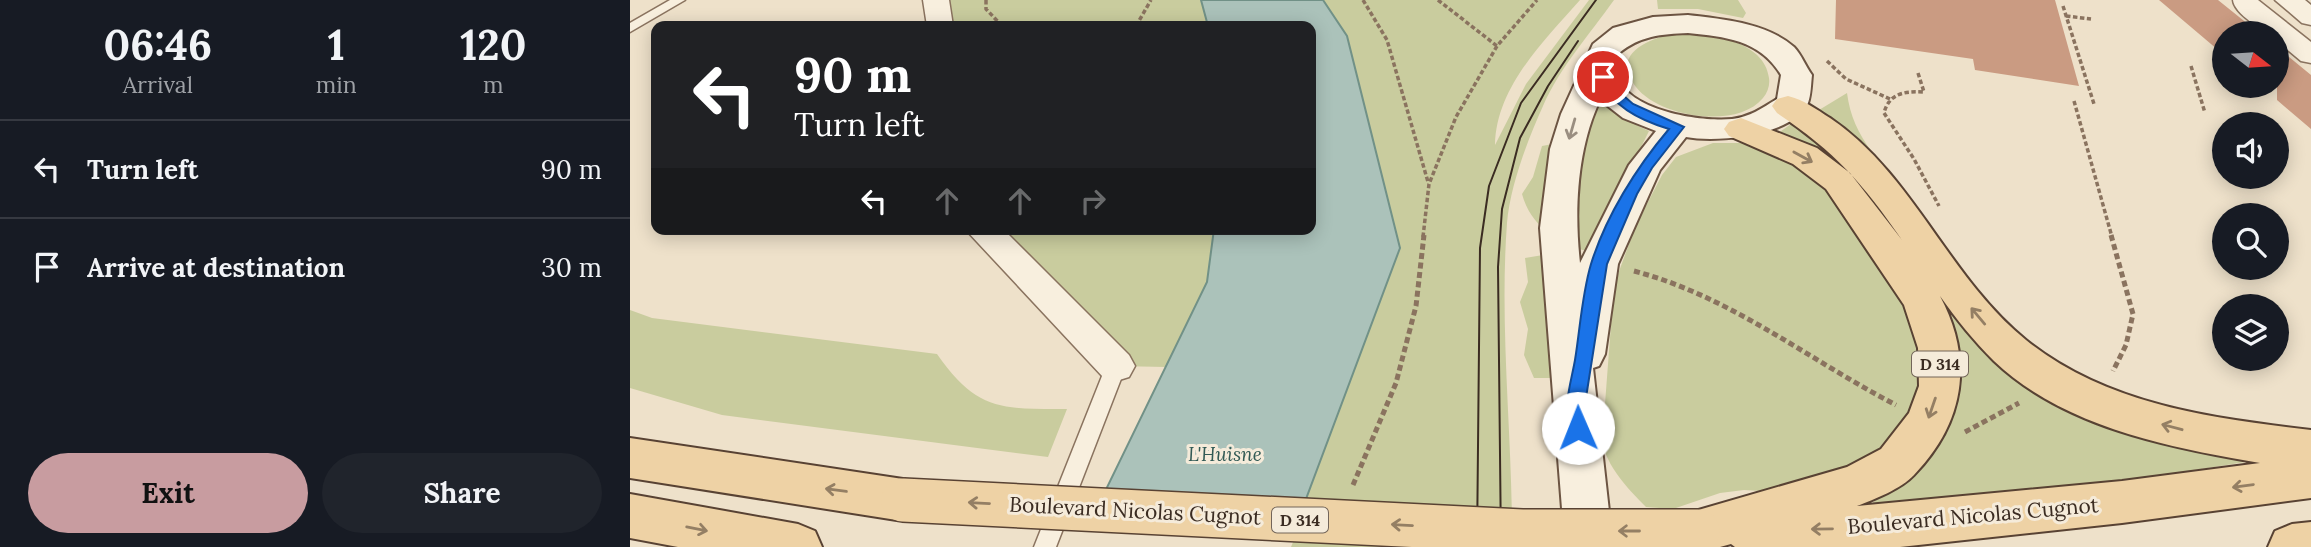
<!DOCTYPE html>
<html lang="en">
<head>
<meta charset="utf-8">
<style>
	body { margin:0; font-family:Lora,serif; background:#20242c; color:#f1f3f6; height:100vh; display:flex; flex-direction:column; font-size:26px; white-space:nowrap }
	* { box-sizing:border-box; margin:0 }
	p { font-size:23px; color:#9ea1a6 }
	.icon { flex:none; width:38px; height:38px; fill:none; stroke:currentColor; stroke-width:2; stroke-linecap:round; stroke-linejoin:round }
	.map { position:relative; flex:1; overflow:hidden }
	.panel { display:flex; flex-direction:column; background:#171b24; width:630px }
	.panel>* { flex:none }
	.top-card { position:absolute; left:21px; top:21px; width:665px; height:214px; border-radius:14px; box-shadow:0 4px 18px #0003; background:#202124; color:#fff; overflow:hidden }
	.needle { width:46px; rotate:107deg }
	.controls { position:absolute; left:1582px; top:21px; display:grid; gap:14px }
	.controls a { display:grid; place-items:center; width:77px; height:77px; border-radius:50%; background:#171b24; box-shadow:0 4px 18px #0003; font-size:35px }
	.pin { position:absolute; display:grid; place-items:center; width:60px; height:60px; color:#fff; margin:-30px; border:4px solid #fff; border-radius:50%; box-shadow:0 2px 7px #0007 }
	.me { position:absolute; width:77px; margin:-38px; rotate:359deg; stroke-linejoin:round; filter:drop-shadow(0 0 5px #0008) }
	.turn { display:flex; align-items:center; gap:24px; height:147px; padding:0 28px; font-size:32px }
	.turn .icon { width:91px; height:91px; stroke-width:2.5 }
	.turn b { display:block; font-size:49px; line-height:60px }
	.lanes { display:flex; align-items:center; height:66px; padding:0 28px; background:#0003; justify-content:center; gap:35px; direction:ltr }
	.lanes .off { opacity:.35 }
	.eta { display:flex; justify-content:space-evenly; align-items:center; height:119px; text-align:center }
	.eta b { font-size:42px; font-weight:700; line-height:49px }
	.primary-button { display:flex; gap:14px; margin-top:auto; padding:14px 28px }
	.primary-button a { flex:1; height:80px; border-radius:42px; background:#c89ca0; color:#111; font-size:28px; font-weight:700; line-height:80px; text-align:center }
	.primary-button a+a { background:#20242c; color:#f1f3f6 }
	ul { padding:0; list-style:none }
	li { display:flex; align-items:center; gap:21px; height:98px; padding:0 28px; border-top:2px solid #363941 }
	li div { flex:1 }
	li b { display:block; font-size:26px }
	li em { font-style:normal }
	main { display:flex; flex:1; min-height:0 }
	.map>svg:first-child { display:block }
	.green { fill:#c9cc9e }
	.water { fill:#abc2ba; stroke:#719187; stroke-width:2 }
	.pier { fill:#eee1ca }
	.building { fill:#ca9b82 }
	.lines { fill:none; stroke-linecap:round; stroke-linejoin:round }
	.lane-casing { stroke:#8a735f; stroke-width:3 }
	.street-casing { stroke:#8a735f; stroke-width:3 }
	.secondary-casing { stroke:#6c5442; stroke-width:4 }
	.primary-casing { stroke:#584233; stroke-width:4 }
	.path-far1 { stroke:#8a735f; stroke-width:3.5; stroke-dasharray:4.5 2.5; stroke-linecap:butt }
	.path { stroke:#8a735f; stroke-width:5; stroke-dasharray:6 3.5; stroke-linecap:butt }
	.lane { fill:#f8efde; fill-rule:evenodd }
	.street { fill:#f8efde; fill-rule:evenodd }
	.secondary { fill:#f8efde; fill-rule:evenodd }
	.primary { fill:#eed2a5; fill-rule:evenodd }
	.tram { stroke:#3b2c22; stroke-width:2 }
	.primary-bridge-casing { stroke:#584233; stroke-width:46; stroke-linecap:butt }
	.primary-bridge { stroke:#eed2a5; stroke-width:43 }
	.oneway { stroke:#9a8e80 }
	.oneway2 { stroke:#947f64 }
	.route { fill:#1a73e8; stroke:#114b97; stroke-width:2 }
	.labels { text-anchor:middle; stroke-width:6; stroke-linejoin:round; paint-order:stroke }
	.shield { fill:#f5ebda; stroke:#736559; stroke-width:2 }
	.shield-label { font-size:16px; font-weight:bold; fill:#3b2c22 }
	.water-label { font-size:19px; font-style:italic; fill:#325a55; stroke:#f5ebda }
	.near-street-label { font-size:21px; fill:#3b2c22; stroke:#f5ebda }
</style>
</head>
<body>
<main>
<section class="panel">
<div class="eta">
<div><b>06:46</b><p>Arrival</p></div>
<div><b>1</b><p>min</p></div>
<div><b>120</b><p>m</p></div>
</div>
<ul>
<li><svg class="icon" aria-label="left" viewBox="0 0 24 24"><path d="M17 20v-9H6M10 6l-5 5 5 5"/></svg><div><b>Turn left</b></div><em>90 m</em></li>
<li><svg class="icon" aria-label="arrive" viewBox="0 0 24 24"><path d="M6 21V4h12l-3 4 3 4H6"/></svg><div><b>Arrive at destination</b></div><em>30 m</em></li>
</ul>
<div class="primary-button"><a>Exit</a><a>Share</a></div>
</section>
<div class="map">
<svg width="1681" height="547" viewBox="0 0 1681 547">
	<rect width="100%" height="100%" fill="#eee1ca"/>
	<path class="green" d="M306,0H571L578,26H310Z
		M693,0H950C914,41 866,87 865,145L896,84L959,0H984C960,34 930,67 913,106C898,139 880,186 877,223C869,331 883,439 882,547H658L770,248L717,36Z
		M1027,0H1108L1116,13L1113,18L1068,9H1028Z
		M1051,32C1079,33 1135,41 1139,78C1140,85 1138,92 1133,98C1107,130 1029,117 1006,87C978,52 1023,37 1051,32Z
		M967,92C981,111 998,122 1019,131L959,252C928,243 901,227 892,194L903,177L912,146L928,143Z
		M1217,93C1220,116 1228,133 1242,152L1234,153L1189,110Z
		M1161,124L1193,145L1229,178L1344,334L1647,457L1483,483L1237,508L1303,448L1305,303L1147,134Z
		M1083,143H1122L1166,160L1199,185L1292,328L1291,386L1280,420L1259,452L1213,469L1148,485L1147,492L1114,490L1090,493L1043,509L1016,507C994,485 962,452 974,417L984,285L1006,225L1032,175L1046,157Z
		M352,229H584L577,282L536,367L486,366Z
		M913,255L919,279L914,301L920,327L922,378H904L894,355L898,329L890,302L898,282L895,258Z
		M0,310L22,318L307,354C347,411 371,409 437,409L418,457L92,415L0,388Z"/>
	<path class="water" d="M571,0H693L717,36L770,248L658,547H448L577,282L584,229H681V26H578Z"/>
	<path class="pier" d="M463,509L672,520L661,547H445Z"/>
	<path class="building" d="M1206,0H1425L1449,86L1345,70L1343,59L1205,39Z
		M1529,0H1588L1629,33H1594V55Z
		M1647,47L1681,75V129L1647,100Z"/>
	<g class="lines">
		<defs>
			<path id="lane" d="M40,0H55L0,32V23Z
				M486,358L493,361L496,366L426,547H404L476,366L479,361Z"/>
			<path id="street" d="M293,0H319L323,26H297Z
				M1603,0H1628L1681,42V63L1671,61L1647,41V33C1633,33 1604,13 1603,0Z
				M1645,0H1675L1681,5V25L1672,23Z
				M335,229H373L499,355L505,366L499,377L486,381L473,377Z"/>
			<path id="secondary" d="M1058,15C1093,19 1137,23 1164,47C1171,54 1176,67 1182,75C1181,84 1181,95 1178,103C1163,136 1087,143 1056,137L1030,170L988,264L975,354L969,366L963,368L983,547H935L910,228L920,149L931,114L963,44L983,28L1023,17ZM1058,33C1096,37 1130,40 1151,75L1147,99C1132,108 1120,117 1102,119C1071,122 997,111 987,75C985,69 988,59 989,53C1010,36 1031,34 1058,33ZM970,100L993,118L1026,131L999,165L950,263C944,210 947,149 970,100Z"/>
			<path id="primary" d="M1158,96C1174,100 1186,109 1200,118C1284,175 1318,277 1396,340C1477,405 1581,418 1681,430V498L1492,523L1270,547H1105L1101,544L1090,547H1051L1044,531L1051,515L1217,467L1251,449L1279,413L1289,386L1288,348L1274,305L1196,189L1163,164L1099,136L1094,129L1099,122L1111,118L1187,148L1220,173L1272,240C1233,183 1204,151 1147,113L1142,106L1147,99ZM1310,296C1326,319 1344,341 1364,361C1433,427 1540,448 1630,463L1492,481L1227,506C1245,499 1271,489 1284,475C1335,422 1344,360 1310,296Z
				M0,438L273,479L290,485L297,500L290,515L273,521L0,478Z
				M0,494L168,524L185,531L192,547H48L0,538Z
				M1681,522V547H1638L1645,531L1662,524Z"/>
		</defs>
		<use href="#lane" class="lane-casing"/>
		<use href="#street" class="street-casing"/>
		<use href="#secondary" class="secondary-casing"/>
		<use href="#primary" class="primary-casing"/>
		<path class="path-far1" d="M356,0V9L372,26
			M733,0L757,40L798,182
			M808,0L867,46
			M1433,6L1464,104
			M1436,16L1461,19
			M506,26L521,0
			M1197,61L1216,79L1260,99
			M1561,66L1575,113
			M1288,73L1294,92C1275,91 1259,93 1254,113L1284,159L1309,206
			M1444,101L1482,237
			M793,237L799,184L826,117L867,46L907,0"/>
		<path class="path" d="M1481,235L1503,314L1496,345L1483,371
			M1004,271C1100,296 1179,360 1266,405
			M1335,432L1389,403
			M723,485L766,383L786,306L794,235"/>
		<use href="#lane" class="lane"/>
		<use href="#street" class="street"/>
		<use href="#secondary" class="secondary"/>
		<use href="#primary" class="primary"/>
		<path class="tram" d="M847,547L850,248L859,186L891,103L966,0
			M871,547L868,267L872,209L890,138L918,86L948,41"/>
		<defs>
			<path id="primary-bridge" d="M273,500L892,531H1068"/>
		</defs>
		<use href="#primary-bridge" class="primary-bridge-casing"/>
		<use href="#primary-bridge" class="primary-bridge"/>
	</g>
	<defs><path id="oneway-shaft" d="M-6 0H5M1.5-3L5.5 0L1.5 3" fill="none" stroke-width="1.6" stroke-linecap="round" stroke-linejoin="round" transform="scale(1.75)"/></defs>
	<use class="oneway" href="#oneway-shaft" transform="translate(942 129) rotate(106)"/>
	<g class="oneway2">
		<use href="#oneway-shaft" transform="translate(1173 157) rotate(29)"/>
		<use href="#oneway-shaft" transform="translate(1348 316) rotate(-130)"/>
		<use href="#oneway-shaft" transform="translate(1302 408) rotate(109)"/>
		<use href="#oneway-shaft" transform="translate(1542 427) rotate(-165)"/>
		<use href="#oneway-shaft" transform="translate(1613 486) rotate(172)"/>
		<use href="#oneway-shaft" transform="translate(206 490) rotate(-172)"/>
		<use href="#oneway-shaft" transform="translate(349 503) rotate(-177)"/>
		<use href="#oneway-shaft" transform="translate(772 525) rotate(-177)"/>
		<use href="#oneway-shaft" transform="translate(67 529) rotate(11)"/>
		<use href="#oneway-shaft" transform="translate(1192 529) rotate(179)"/>
		<use href="#oneway-shaft" transform="translate(999 531) rotate(180)"/>
	</g>
	<path class="route" d="M973,73L977,74L987,90L1003,104L1054,127L1022,168L1007,194L977,264L955,404L957,428L954,434L948,436L941,434C931,412 941,383 945,360C950,329 952,294 961,264C976,216 1006,168 1039,129C1006,119 984,106 966,77Z"/>
	<g class="labels">
		<g class="shield">
			<rect x="1282" y="351.5" width="56" height="25" rx="5"/>
			<rect x="642" y="507.5" width="56" height="25" rx="5"/>
		</g>
		<g class="shield-label">
			<text x="1310" y="370">D 314</text>
			<text x="670" y="526">D 314</text>
		</g>
		<g class="water-label">
			<text x="595" y="461">L'Huisne</text>
		</g>
		<g class="near-street-label">
			<text transform="translate(505 511) rotate(3)" y="7">Boulevard Nicolas Cugnot</text>
			<text transform="translate(1343 516) rotate(-5)" y="7">Boulevard Nicolas Cugnot</text>
		</g>
	</g>
</svg>
<div class="controls">
<a><svg class="needle" viewBox="-14 -14 28 28"><path d="M0-13l5 13h-10z" fill="#e53935"/><path d="M0 13l5-13h-10z" fill="#9ea1a6"/></svg></a>
<a><svg class="icon" aria-label="sound" viewBox="0 0 24 24"><path d="M4 9h4l5-4v14l-5-4H4zM17 9q2 3 0 6"/></svg></a>
<a><svg class="icon" aria-label="search" viewBox="0 0 24 24"><circle cx="10" cy="10" r="6"/><path d="M15 15l6 6"/></svg></a>
<a><svg class="icon" aria-label="layers" viewBox="0 0 24 24"><path d="M12 4l9 5-9 5-9-5zM3 14l9 5 9-5"/></svg></a>
</div>
<div class="pin" style="left:973px;top:77px;background:#d93025"><svg class="icon" aria-label="arrive" viewBox="0 0 24 24"><path d="M6 21V4h12l-3 4 3 4H6"/></svg></div>
<svg class="me" style="left:948px;top:428px" viewBox="-20 -20 40 40"><circle r="19" fill="#fff"/><path d="M0-13L10 11 0 6-10 11z" fill="#1a73e8"/></svg>
<div class="top-card">
<div class="turn"><svg class="icon" aria-label="left" viewBox="0 0 24 24"><path d="M17 20v-9H6M10 6l-5 5 5 5"/></svg><div><b>90 m</b>Turn left</div></div>
<div class="lanes"><svg class="icon" aria-label="left" viewBox="0 0 24 24"><path d="M17 20v-9H6M10 6l-5 5 5 5"/></svg><svg class="icon off" aria-label="ahead" viewBox="0 0 24 24"><path d="M12 20V5M6 11l6-6 6 6"/></svg><svg class="icon off" aria-label="ahead" viewBox="0 0 24 24"><path d="M12 20V5M6 11l6-6 6 6"/></svg><svg class="icon off" aria-label="right" viewBox="0 0 24 24"><path d="M7 20v-9h11M14 6l5 5-5 5"/></svg></div>
</div>
</div>
</main>
</body>
</html>
